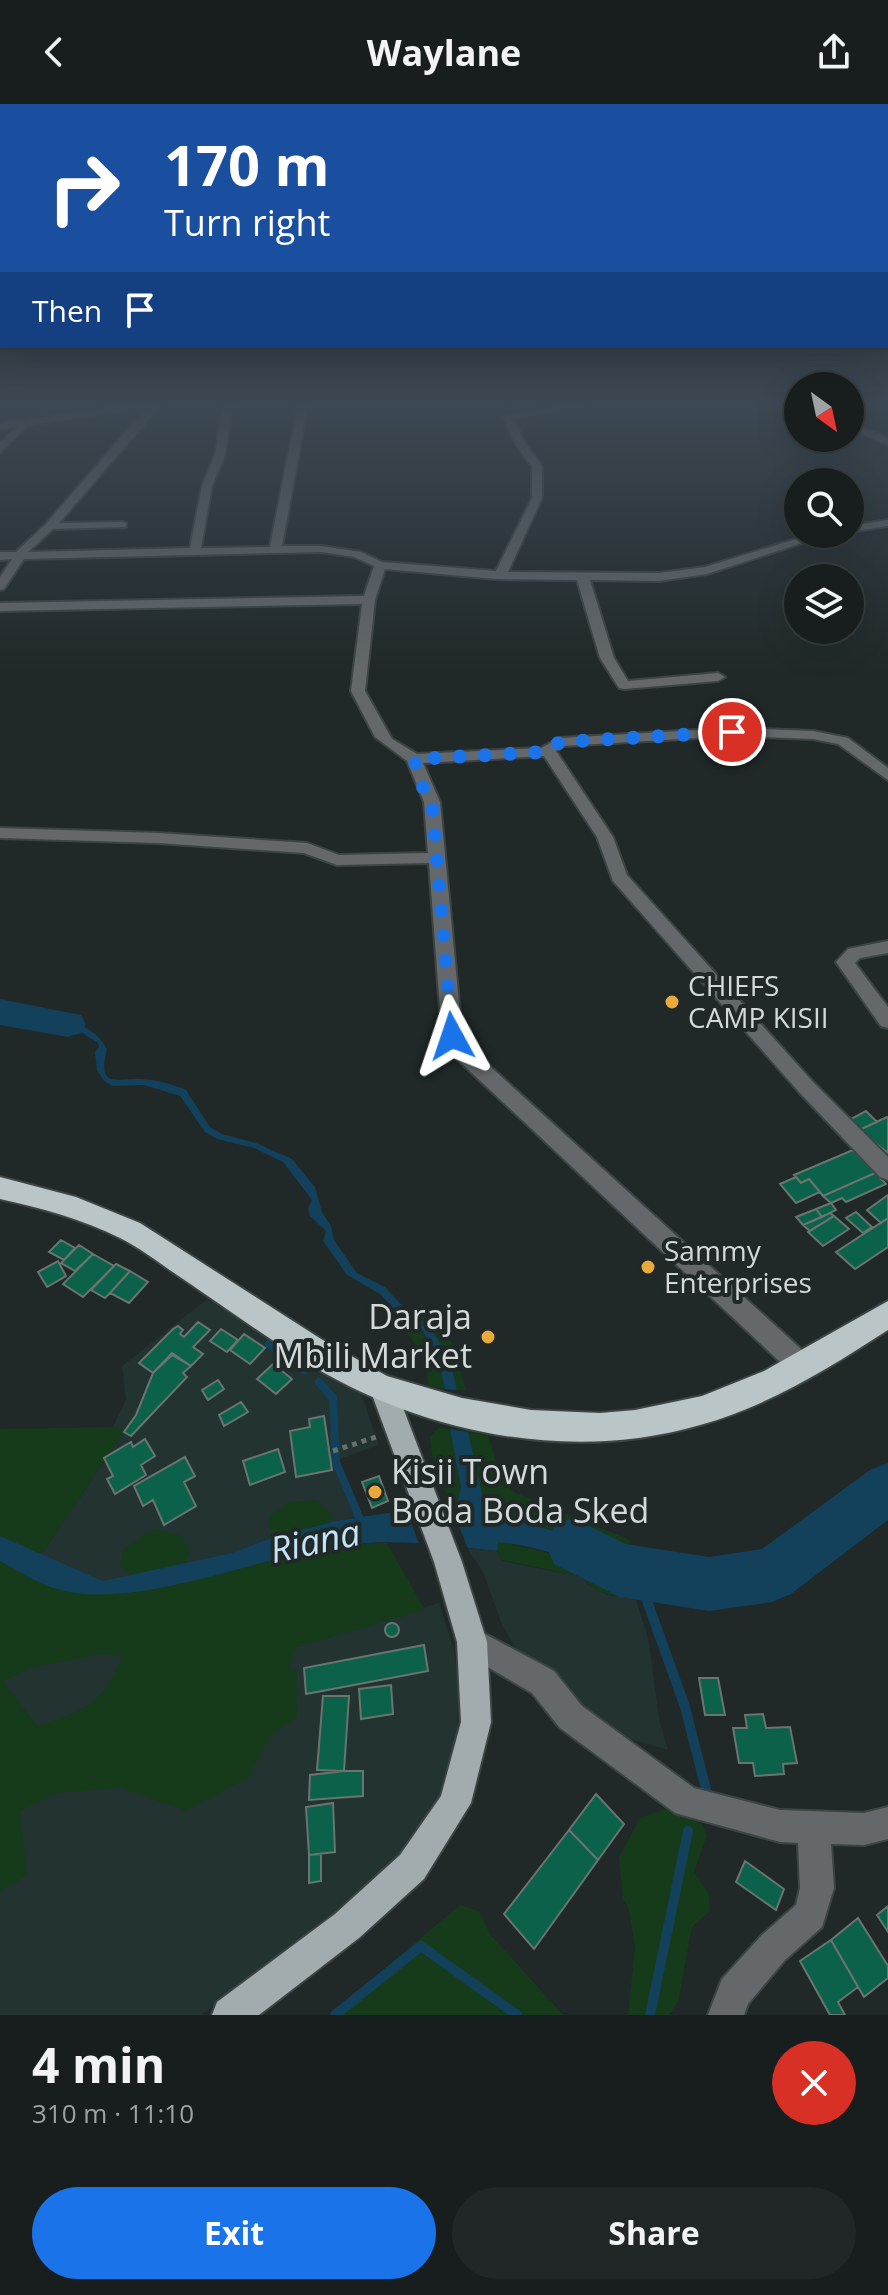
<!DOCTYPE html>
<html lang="en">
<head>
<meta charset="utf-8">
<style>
	body { margin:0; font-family:"Open Sans",sans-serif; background:#212727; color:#f1f3f6; height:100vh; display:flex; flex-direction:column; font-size:30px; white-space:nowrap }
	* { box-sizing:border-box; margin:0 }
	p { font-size:26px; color:#9fa2a4 }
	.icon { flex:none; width:44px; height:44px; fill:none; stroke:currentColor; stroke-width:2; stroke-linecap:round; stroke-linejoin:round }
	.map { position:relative; height:1911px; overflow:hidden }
	.details { display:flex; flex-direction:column; background:#181e1e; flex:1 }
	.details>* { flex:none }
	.top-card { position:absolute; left:0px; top:0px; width:888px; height:244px; box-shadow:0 8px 32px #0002,0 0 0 2px #363c3c; background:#1a4fa0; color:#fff; overflow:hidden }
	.needle { width:52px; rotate:147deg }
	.tools { position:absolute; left:784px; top:268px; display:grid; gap:16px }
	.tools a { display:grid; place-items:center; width:80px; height:80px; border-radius:50%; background:#181e1e; box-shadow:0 8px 32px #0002,0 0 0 2px #363c3c; font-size:40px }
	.pin { position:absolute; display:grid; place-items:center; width:68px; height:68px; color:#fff; margin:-34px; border:4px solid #fff; border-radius:50%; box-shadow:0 2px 8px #0007 }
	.me { position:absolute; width:88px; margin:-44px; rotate:355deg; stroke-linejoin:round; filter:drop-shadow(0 0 6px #0008) }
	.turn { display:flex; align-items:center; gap:28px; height:168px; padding:0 32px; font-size:36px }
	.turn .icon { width:104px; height:104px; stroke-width:2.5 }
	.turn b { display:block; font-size:56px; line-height:68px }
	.then { display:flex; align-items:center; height:76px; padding:0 32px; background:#0003; gap:16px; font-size:30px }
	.round { display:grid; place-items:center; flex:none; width:84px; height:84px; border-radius:42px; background:#212727 }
	.headline { display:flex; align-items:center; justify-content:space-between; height:136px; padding:0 32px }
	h1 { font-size:48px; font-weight:700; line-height:60px }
	.cta { display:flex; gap:16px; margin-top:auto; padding:16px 32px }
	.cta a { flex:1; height:92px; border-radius:48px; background:#1a73e8; color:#fff; font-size:32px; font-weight:700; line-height:92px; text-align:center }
	.cta a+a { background:#212727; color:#f1f3f6 }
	header { display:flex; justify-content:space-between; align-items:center; height:104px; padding:0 32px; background:#181e1e; font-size:36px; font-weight:700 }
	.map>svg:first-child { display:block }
	.built { fill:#233332 }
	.green { fill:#163b1b; fill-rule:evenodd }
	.water { fill:#13405a }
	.pier { fill:#202828 }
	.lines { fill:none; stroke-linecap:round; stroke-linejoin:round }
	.stream-far1 { stroke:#13405a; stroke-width:8 }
	.stream { stroke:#13405a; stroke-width:10 }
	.river { fill:#13405a; fill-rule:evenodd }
	.building { fill:#0c614b; stroke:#6a7470; stroke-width:2 }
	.minor-casing { stroke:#3d4444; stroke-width:4 }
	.major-casing { stroke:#3d4444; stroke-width:4 }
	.highway-casing { stroke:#3d4444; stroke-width:4 }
	.path { stroke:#676e6e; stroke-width:5; stroke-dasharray:5 5; stroke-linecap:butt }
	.minor { fill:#64686a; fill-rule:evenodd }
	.major { fill:#a2abad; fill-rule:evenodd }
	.highway { fill:#bac5c8; fill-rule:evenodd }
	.route { stroke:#1a73e8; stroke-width:14; stroke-dasharray:0 25.2 }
	.poi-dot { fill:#eaaa39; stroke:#202828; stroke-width:3 }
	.labels { text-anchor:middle; stroke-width:8; stroke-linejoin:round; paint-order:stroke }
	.poi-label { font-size:28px; fill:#d3d9d8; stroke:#202828; text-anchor:start }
	.near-poi-label { font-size:34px; fill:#d3d9d8; stroke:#202828; text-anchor:end }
	.near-water-label { font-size:36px; font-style:italic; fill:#c4e3f9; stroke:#202828 }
</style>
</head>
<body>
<header><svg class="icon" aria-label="back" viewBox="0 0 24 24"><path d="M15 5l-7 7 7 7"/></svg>Waylane<svg class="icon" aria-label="share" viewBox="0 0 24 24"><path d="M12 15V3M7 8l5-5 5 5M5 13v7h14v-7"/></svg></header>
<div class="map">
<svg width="888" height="1911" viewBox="0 0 888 1911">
	<rect width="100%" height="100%" fill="#202828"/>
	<path class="built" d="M207,1195L361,1289L379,1341L334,1357L356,1412L271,1434L231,1449L103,1477L41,1451L124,1328L113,1323L126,1296L122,1262Z
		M467,1444L497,1447L502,1457L582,1473L588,1481L610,1492H635L649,1538L659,1615L668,1646L627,1634L579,1601L536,1556L515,1544L501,1518L483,1468Z
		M439,1499L454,1546L459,1587L457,1633L444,1687L420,1733L368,1786L201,1911H0V1547L297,1543Z"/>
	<path class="green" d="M422,1199L439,1213L450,1234L466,1286H457L450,1256L429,1220L410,1210Z
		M398,1209C429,1229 440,1248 445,1285L428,1281C428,1255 411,1231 393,1213Z
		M113,1323L124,1328L41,1451L0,1432V1325Z
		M438,1324L450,1325L461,1384L457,1399L450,1400L432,1351L430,1333Z
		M468,1328L488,1331L502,1377L516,1389L630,1436L626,1453L568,1431L503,1412L485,1402Z
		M316,1396L331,1409L332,1424L282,1437L269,1423V1412L290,1398Z
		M154,1425L182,1432L190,1450L176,1471L142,1479L120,1462L123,1445Z
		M497,1437L577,1456L635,1479V1492C613,1492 596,1491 582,1473L502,1456L497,1447Z
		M387,1439L425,1506L297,1543L289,1563L296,1564L297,1613L270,1632L248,1674L186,1707L122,1684L58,1689L20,1707L27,1771L0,1788V1457L59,1486L201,1474L278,1452L352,1440ZM100,1550L122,1552C106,1599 81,1608 37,1622L3,1577L32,1564Z
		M667,1705L702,1720L707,1731L694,1768L709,1790L710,1807L692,1823L678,1898L669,1911H628L635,1844L629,1805L623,1795L619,1753L640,1714Z
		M460,1801L479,1807L490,1830L563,1911H329Z"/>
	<path class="water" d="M18,912C50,912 91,914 107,945C96,987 119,973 142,975C157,976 173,980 186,986L210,1023L222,1030L256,1039L292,1055L315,1083L322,1108L331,1122L334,1136L357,1169L385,1183L410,1210L428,1219L450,1256L457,1286L445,1285L438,1252L420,1223L398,1209L380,1190L347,1171L323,1137L326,1127L310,1112L308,1104L312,1096L283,1058L254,1044L217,1035L205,1028L180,992L144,981L112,982L104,977L97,966L95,948L99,943L98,939L71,922Z
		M450,1325L468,1328L485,1402L503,1412L568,1431L626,1453L618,1472C579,1457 540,1442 498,1438L497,1447C449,1442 400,1435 352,1440C266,1449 140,1507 60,1486C40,1481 19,1467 0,1457V1432L103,1477L231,1449L271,1434L340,1416L457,1399L461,1384Z"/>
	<path class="pier" d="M449,1396L469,1448L420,1443L405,1401Z"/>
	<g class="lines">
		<path class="stream-far1" d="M269,1240L304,1266
			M319,1278L333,1294L336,1358L362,1420"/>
		<path class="stream" d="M641,1470L645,1491L685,1603L706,1685
			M335,1911L421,1842L517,1911
			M650,1911L688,1727"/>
		<path class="river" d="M0,895L81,911L86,920L81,929L68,933L0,921Z
			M888,1359V1416L791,1490L772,1498L709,1507L620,1493L554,1460L546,1441L554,1422L573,1414L626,1440L709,1453L762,1445L870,1366Z"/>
	</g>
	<path class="building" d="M866,1007L877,1018L859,1026L849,1016Z
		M887,1013L888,1014V1049L859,1026Z
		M853,1046L875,1069L823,1092L809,1075L801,1079L794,1071Z
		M875,1069L886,1080L846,1098L842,1094L831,1099L823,1092Z
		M796,1073L801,1079L809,1075L820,1088L796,1099L780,1080Z
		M888,1091V1114L881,1119L867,1106Z
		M831,1099L836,1106L822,1113L816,1105Z
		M816,1105L822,1113L803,1121L796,1113Z
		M856,1108L872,1123L863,1129L846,1114Z
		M830,1109L834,1112L810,1127L803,1121Z
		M834,1112L849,1125L823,1142L808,1128Z
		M888,1114V1143L855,1165L836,1148Z
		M61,1136L75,1144L64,1156L49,1148Z
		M79,1141L93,1150L75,1167L61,1159Z
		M93,1150L114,1162L83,1193L63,1180Z
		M58,1157L66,1172L47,1183L38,1168Z
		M116,1160L130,1167L110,1189L105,1194L91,1186Z
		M130,1167L148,1178L129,1199L110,1189Z
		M198,1218L210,1226L193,1243L203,1250L191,1262L172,1249L153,1269L139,1259L173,1225L178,1222L183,1226L180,1230L184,1233Z
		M221,1225L238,1236L227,1248L210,1237Z
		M244,1230L265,1244L250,1260L230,1246Z
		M172,1251L191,1262L183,1269L187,1273L131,1332L124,1328L136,1311L153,1269Z
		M273,1260L292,1275L276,1290L257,1275Z
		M218,1276L224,1285L208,1296L202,1286Z
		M241,1298L248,1308L224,1322L219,1311Z
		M324,1312L332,1366L296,1373L290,1327L310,1323L309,1315Z
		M145,1335L155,1352L141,1361L146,1371L115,1390L107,1375L113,1372L104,1354L131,1338L133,1343Z
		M278,1345L285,1368L250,1381L243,1357Z
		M185,1353L195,1372L184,1378L196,1402L164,1421L153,1396L143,1402L134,1382Z
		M379,1372L388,1397L372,1404L362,1378Z
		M385 1526a7 7 0 1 1 14 0a7 7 0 1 1-14 0Z
		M424,1541L428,1567L306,1590L304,1564Z
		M699,1574H718L725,1611H705Z
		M391,1581L393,1610L361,1615L359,1585Z
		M323,1592H349L344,1667L317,1666Z
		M763,1610L766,1624L790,1623L797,1659L783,1660L784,1670L755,1672L753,1659H739L733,1624H747L745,1611Z
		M344,1667H363V1692L309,1696L310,1671Z
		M596,1690L624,1720L598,1756L569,1726Z
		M333,1699L335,1748L309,1751L306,1703Z
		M569,1726L598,1756L534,1845L504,1810Z
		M321,1750V1777L309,1779V1751Z
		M745,1757L784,1785L776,1806L736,1778Z
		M888,1802V1828L877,1811Z
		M858,1814L888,1862V1874L864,1893L831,1836Z
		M831,1836L858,1883L838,1898L845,1911H830L800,1857Z"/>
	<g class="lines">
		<defs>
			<path id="minor" d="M137,300H162L59,419L122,418L126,419V423L53,425L28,448L190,444L202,382L215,351L223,300H233L225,351L212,382L201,444L270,443L298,300H308L282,442H321L361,448L382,458L496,467L532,394V362L515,340L503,313L572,300H595L514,315L525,339L542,362V394L508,468L659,469L705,463L812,430H830L707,470L659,477L590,476L614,554L628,577L718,569L725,573L718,577L624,585L619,584L600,554L577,476L496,475L385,465L375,496L365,587L392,635L417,650L541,644L560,634L732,624L813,627L848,634L888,664V676L838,640L813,635L732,632L563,642L556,647L613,733L627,771L813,978L888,1053V1076L880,1073L799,988L613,777L597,733L544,652L423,659L440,698L462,931L471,945L812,1255L816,1263L812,1271L803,1274L794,1271L457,955L442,932L429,759L337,761L304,749L158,739L0,734V724L158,729L307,739L339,751L428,749L424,698L407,657L375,633L351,587L362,500L0,507V499L364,492L374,462L354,453L321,448L24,455L4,485L0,486V473L12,455L0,456V448H16L46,420L146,304L29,321L0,348V339L16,323L0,325V319Z
				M850,319L888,334V341L850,325Z
				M888,416V422L850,428V422Z
				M888,837V849L860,854L855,859L888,903V924L881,922L836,858L848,845Z
				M472,1523L554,1567L582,1602L694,1684L780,1706L864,1709L888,1703V1735L864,1741L831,1740L834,1784L822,1823L785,1856L748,1900L744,1911H708L722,1875L761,1832L796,1801L800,1784L798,1739L780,1738L675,1709L560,1624L532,1589L462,1548L457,1538L462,1528Z"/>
			<path id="major" d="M384,1276L393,1280L397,1288L462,1458L487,1538L491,1618L471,1699L424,1775L359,1834L259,1911H212L217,1898L335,1810L400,1751L441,1692L461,1618L457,1538L434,1458L371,1288L375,1280Z"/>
			<path id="highway" d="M0,1073L76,1093L140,1119L321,1235L387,1272L462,1294L531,1306L600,1309L635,1306L702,1292L764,1267L888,1197V1226C829,1264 769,1302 700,1321C567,1360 416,1328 301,1255C262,1230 224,1203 186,1177C164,1163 144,1146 120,1134C82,1115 41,1104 0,1095Z"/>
		</defs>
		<use href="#minor" class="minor-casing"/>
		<use href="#major" class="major-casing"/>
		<use href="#highway" class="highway-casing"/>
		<path class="path" d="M333,1347L376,1333"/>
		<use href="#minor" class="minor"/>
		<use href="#major" class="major"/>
		<use href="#highway" class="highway"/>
	</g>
	<linearGradient id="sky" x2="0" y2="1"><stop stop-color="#121616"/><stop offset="0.53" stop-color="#3c4853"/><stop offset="1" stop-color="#3c4853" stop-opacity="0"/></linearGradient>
	<rect width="888" height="568" fill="url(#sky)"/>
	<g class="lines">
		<path class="route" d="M452,932L432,698L423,683L414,655L544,648L560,638L732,628"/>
	</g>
	<g class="poi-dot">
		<circle cx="672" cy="898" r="8"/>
		<circle cx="648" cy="1163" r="8"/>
		<circle cx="488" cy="1233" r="8"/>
		<circle cx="375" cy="1388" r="8"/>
	</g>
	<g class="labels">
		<g class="poi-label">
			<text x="688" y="892">CHIEFS<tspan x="688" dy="32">CAMP KISII</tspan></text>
			<text x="664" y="1157">Sammy<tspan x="664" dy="32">Enterprises</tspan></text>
		</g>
		<g class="near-poi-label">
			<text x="472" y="1225">Daraja<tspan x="472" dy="39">Mbili Market</tspan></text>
			<text x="391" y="1380" text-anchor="start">Kisii Town<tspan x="391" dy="39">Boda Boda Sked</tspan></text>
		</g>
		<g class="near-water-label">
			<text transform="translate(315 1437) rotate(-12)" y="13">Riana</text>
		</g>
	</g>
</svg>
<div class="tools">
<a><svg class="needle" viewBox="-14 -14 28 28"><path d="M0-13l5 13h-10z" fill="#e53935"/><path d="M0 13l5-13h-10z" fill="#9fa2a4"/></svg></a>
<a><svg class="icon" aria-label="search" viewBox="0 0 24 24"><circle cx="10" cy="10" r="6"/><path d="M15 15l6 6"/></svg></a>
<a><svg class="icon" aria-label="layers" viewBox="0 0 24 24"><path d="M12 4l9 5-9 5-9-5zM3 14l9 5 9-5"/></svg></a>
</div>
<div class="pin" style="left:732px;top:628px;background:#d93025"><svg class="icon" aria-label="arrive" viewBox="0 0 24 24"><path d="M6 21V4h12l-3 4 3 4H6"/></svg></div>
<svg class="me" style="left:452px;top:932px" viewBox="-20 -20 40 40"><path d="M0-17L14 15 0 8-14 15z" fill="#1a73e8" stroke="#fff" stroke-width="4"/></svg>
<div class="top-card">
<div class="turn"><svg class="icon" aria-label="right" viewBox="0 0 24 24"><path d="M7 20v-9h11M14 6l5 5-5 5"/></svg><div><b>170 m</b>Turn right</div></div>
<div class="then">Then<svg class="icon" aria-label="arrive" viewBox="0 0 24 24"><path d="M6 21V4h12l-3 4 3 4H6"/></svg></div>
</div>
</div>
<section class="details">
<div class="headline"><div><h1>4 min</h1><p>310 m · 11:10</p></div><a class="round" style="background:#d93025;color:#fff"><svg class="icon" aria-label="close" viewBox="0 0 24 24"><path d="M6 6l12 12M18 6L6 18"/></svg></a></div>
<div class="cta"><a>Exit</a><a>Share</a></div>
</section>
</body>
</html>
